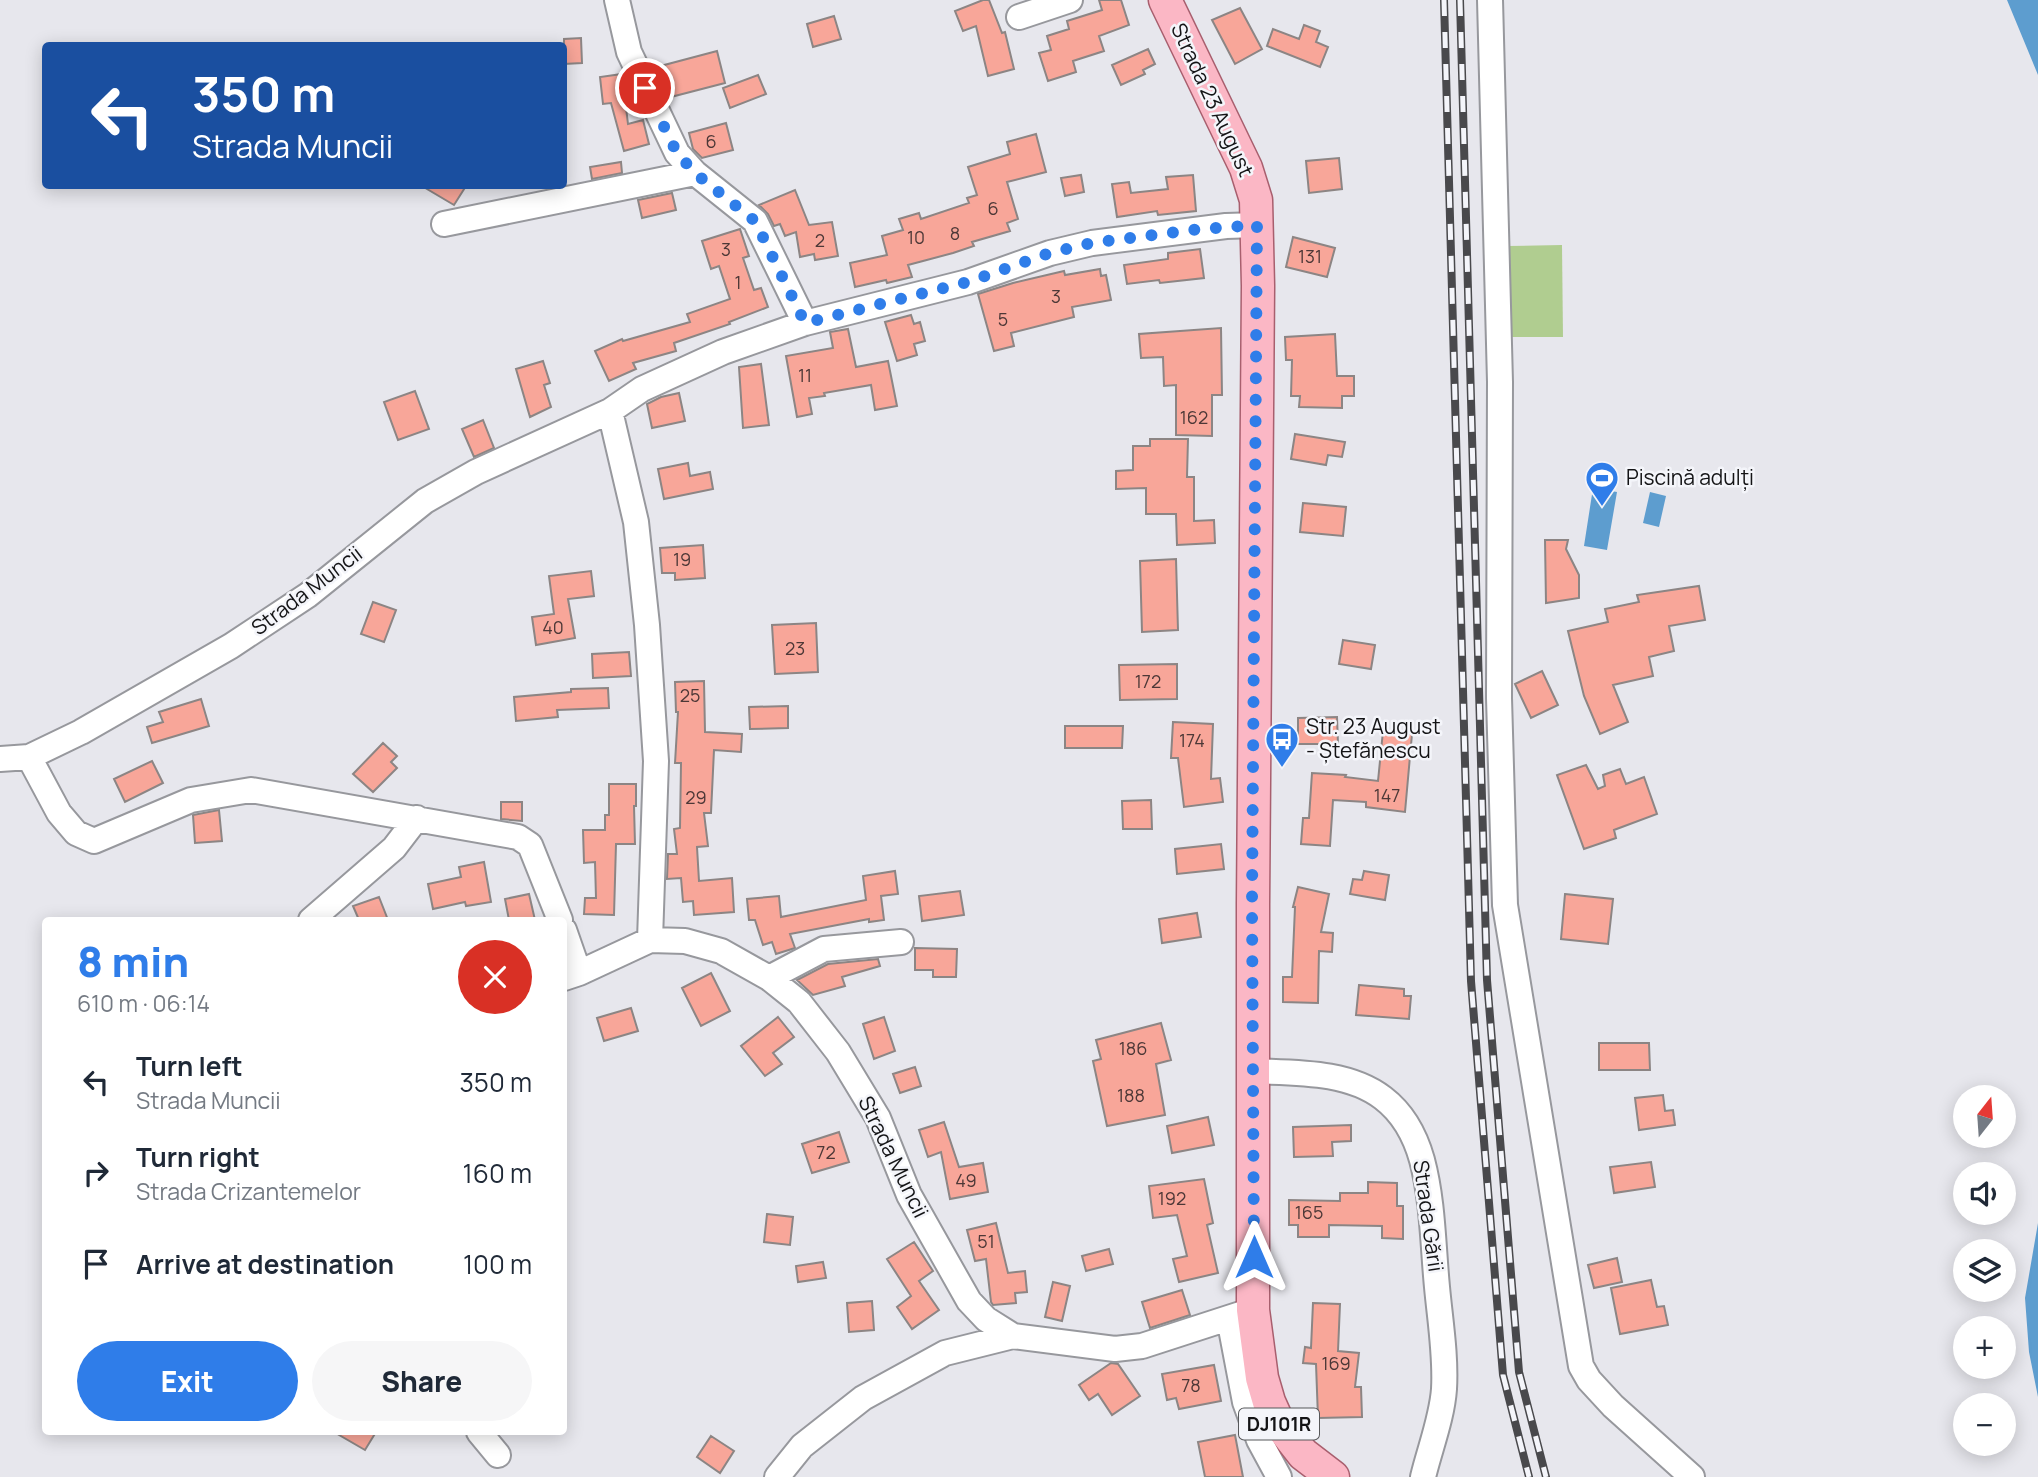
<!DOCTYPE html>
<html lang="en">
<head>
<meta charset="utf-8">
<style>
	body { margin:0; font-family:Manrope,sans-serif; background:#f6f6f7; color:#1f2937; height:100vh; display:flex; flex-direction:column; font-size:26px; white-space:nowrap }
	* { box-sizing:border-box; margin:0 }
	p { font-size:23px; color:#747a83 }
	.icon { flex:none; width:38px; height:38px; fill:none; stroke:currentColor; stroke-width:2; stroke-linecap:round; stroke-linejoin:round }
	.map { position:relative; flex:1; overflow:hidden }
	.side { position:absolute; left:42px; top:917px; width:525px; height:518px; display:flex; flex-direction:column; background:#fff; border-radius:7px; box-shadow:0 4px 18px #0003 }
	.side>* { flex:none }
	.banner { position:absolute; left:42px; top:42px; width:525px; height:147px; border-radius:7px; box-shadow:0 4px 18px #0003; background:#1a4fa0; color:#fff; overflow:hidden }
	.needle { width:46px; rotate:17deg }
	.tools { position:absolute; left:1953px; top:1085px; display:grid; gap:14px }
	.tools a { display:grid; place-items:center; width:63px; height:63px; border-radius:50%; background:#fff; box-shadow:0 4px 18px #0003; font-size:35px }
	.pin { position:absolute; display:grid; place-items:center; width:60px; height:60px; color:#fff; margin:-30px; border:4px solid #fff; border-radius:50%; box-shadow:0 2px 7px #0007 }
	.me { position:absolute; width:77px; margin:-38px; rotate:0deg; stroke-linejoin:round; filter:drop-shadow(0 0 5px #0008) }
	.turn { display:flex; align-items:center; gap:24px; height:147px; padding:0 35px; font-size:32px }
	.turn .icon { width:91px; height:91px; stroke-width:2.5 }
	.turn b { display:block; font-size:49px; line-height:60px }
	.round { display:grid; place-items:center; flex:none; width:74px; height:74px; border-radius:37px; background:#f6f6f7 }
	.head { display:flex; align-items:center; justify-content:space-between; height:119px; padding:0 35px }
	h1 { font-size:42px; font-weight:800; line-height:52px; color:#2f7de9 }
	.primary-button { display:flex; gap:14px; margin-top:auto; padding:14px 35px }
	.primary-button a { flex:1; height:80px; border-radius:42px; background:#2f7de9; color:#fff; font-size:28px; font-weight:800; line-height:80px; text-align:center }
	.primary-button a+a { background:#f6f6f7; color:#1f2937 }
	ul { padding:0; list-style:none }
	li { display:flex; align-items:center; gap:21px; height:91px; padding:0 35px }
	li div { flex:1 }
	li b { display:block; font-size:26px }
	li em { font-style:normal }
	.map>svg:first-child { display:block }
	.green { fill:#b0cd90 }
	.water { fill:#5d9dcf }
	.building { fill:#f8a699; stroke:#8c8584; stroke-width:2 }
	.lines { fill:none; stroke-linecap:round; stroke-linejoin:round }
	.minor-casing { stroke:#97989d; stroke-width:28 }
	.major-casing { stroke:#a85f6e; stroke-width:35 }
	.minor { stroke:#fff; stroke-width:24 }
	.major { stroke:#fbb7c5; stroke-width:32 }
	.rail-casing { stroke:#49494c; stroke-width:8 }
	.rail { stroke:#f4f5fa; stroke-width:5; stroke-dasharray:16; stroke-linecap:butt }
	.route { stroke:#2f7de9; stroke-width:12; stroke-dasharray:0 21.6 }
	.labels { text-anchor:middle; stroke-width:5; stroke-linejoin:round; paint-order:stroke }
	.number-label { font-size:18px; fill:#4d3837 }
	.shield { fill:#f4f5fa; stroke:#57585a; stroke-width:2 }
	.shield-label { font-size:19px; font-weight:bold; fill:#141416 }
	.street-label { font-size:21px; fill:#141416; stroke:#f4f5fa }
	.poi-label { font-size:21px; fill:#141416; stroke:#f4f5fa; text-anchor:start }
</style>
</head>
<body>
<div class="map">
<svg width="2038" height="1477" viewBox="0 0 2038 1477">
	<rect width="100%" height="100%" fill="#e7e7ed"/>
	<path class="green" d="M1562,245L1563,337H1510L1508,246Z"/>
	<path class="water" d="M2007,0H2038V75Z
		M1593,488L1617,492L1607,550L1584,546Z
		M1650,492L1666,496L1659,527L1643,523Z
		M2038,1223V1397L2029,1352L2025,1298Z"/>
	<path class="building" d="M983,0H989L1002,33L1005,32L1014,69L988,76L976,26L963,31L955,11Z
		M1099,0H1121L1129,25L1099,36L1104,51L1073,61L1076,72L1048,81L1039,53L1051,50L1047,36L1069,29L1067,21L1102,10Z
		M1240,8L1262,49L1235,64L1212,20Z
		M834,16L841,39L813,47L807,24Z
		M1304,25L1320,31L1316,42L1328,47L1320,67L1267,46L1273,29L1299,39Z
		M581,38L582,63L564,64V39Z
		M1148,49L1155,64L1143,70L1145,74L1121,85L1112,65Z
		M717,51L725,83L667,98L653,68Z
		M622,74L628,124L643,120L649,144L624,151L611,103L603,104L600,77Z
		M758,75L766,94L730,108L723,88Z
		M726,123L733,150L702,158L693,149L689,133Z
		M1036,134L1046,172L1007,182L1018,219L1007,223L1010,231L972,242L974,246L953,253L908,265L912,277L887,283L886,280L855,287L850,263L887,255L882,236L903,230L899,219L919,213L921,219L969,203L967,198L977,195L968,167L1010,154L1007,142Z
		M1339,158L1342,189L1309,193L1306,161Z
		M621,162L622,173L592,179L590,167Z
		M1081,175L1084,192L1065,196L1061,178Z
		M1193,175L1196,211L1158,215L1157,211L1117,217L1112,184L1129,182L1131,193L1168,189L1166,177Z
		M422,186H466L454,205Z
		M795,190L809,225L832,222L838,256L815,260L814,254L800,257L796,232L785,236L780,224L774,226L768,214L759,205Z
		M672,193L676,210L642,218L638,200Z
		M740,229L749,256L743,258L754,290L761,288L768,307L729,322L730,324L674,343L676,351L633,363L636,369L609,381L595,351L622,339L623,341L690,322L687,314L730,299L719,266L711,269L702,241Z
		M1293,237L1335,248L1327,277L1286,267Z
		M1200,249L1204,278L1160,283L1159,280L1127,284L1124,265L1168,259V253Z
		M1100,269L1101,276L1106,275L1111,300L1072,307L1074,317L1011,333L1014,346L994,351L978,294L1013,283L1064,271L1065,275Z
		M911,315L914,324L920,322L925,341L914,344L917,355L897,361L885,322Z
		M1221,328L1222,395H1212V436L1176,435V385L1164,386L1163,357L1141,358L1139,334Z
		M848,329L856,367L888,361L897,406L875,410L871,385L824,393L825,396L809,398L812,414L797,417L786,356L833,348L830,332Z
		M1335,334L1337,376H1354V396H1342V408L1299,407L1300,396H1291L1292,360H1286L1285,337Z
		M543,361L550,383L544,385L551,407L530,417L516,369Z
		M761,364L769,425L743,428L739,367Z
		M415,391L429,429L398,440L384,402Z
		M679,393L685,421L652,428L647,404L661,397Z
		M483,420L494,448L474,457L462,429Z
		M1295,434L1345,442L1342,457L1328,455L1326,465L1291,459Z
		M1150,439H1188L1187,477H1194V521L1214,520L1215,543L1177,545L1176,514H1146V488L1116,489V471L1133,470V446H1150Z
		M688,463L690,476L710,472L713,489L664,499L658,469Z
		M1303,503L1346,507L1343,536L1300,532Z
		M1545,540H1568L1566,549L1579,575V598L1546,603Z
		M703,545L705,578L675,580V573H662L660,548Z
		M1176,559L1178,630L1142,632L1140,561Z
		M591,571L594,596L568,599L575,638L536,645L532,617L554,614L549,576Z
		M1699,586L1705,620L1669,626L1674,651L1649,657L1653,676L1613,685L1628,722L1600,734L1584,696L1568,631L1608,622L1605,609L1639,602L1637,595Z
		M373,602L396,610L384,642L361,634Z
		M816,623L818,672L775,674L772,625Z
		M1343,640L1375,645L1371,669L1339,664Z
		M629,652L631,676L593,678L592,654Z
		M1177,664V699L1120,700L1119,665Z
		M1542,671L1558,705L1531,718L1515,684Z
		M704,681L705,732L742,734L741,752L714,750L711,813H704L708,846L697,847L699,881L732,878L734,912L694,915L693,901L683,902L681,878L667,879L668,854H677L674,829L680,828L681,763H675L678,712H676L675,682Z
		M608,688L609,708L557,710L558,717L516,721L514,697L571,692V689Z
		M201,699L209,726L152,743L147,727L163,722L159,712Z
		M788,706V728L750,729L749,707Z
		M1337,717L1338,744H1298V718Z
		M1173,722L1213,724L1211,779L1220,778L1223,802L1184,807L1178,758H1171Z
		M1065,726H1123L1122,748H1065Z
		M1383,731L1412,734L1405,812L1366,807V802L1333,800L1330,846L1301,844L1303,818H1309L1312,773L1346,775L1345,777L1378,781Z
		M383,743L397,756L391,762L397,768L373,792L353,774Z
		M152,761L163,783L125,802L114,779Z
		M1586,765L1598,789L1605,786L1603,775L1620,769L1626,784L1644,777L1657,814L1614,830L1616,838L1584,849L1557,775Z
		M609,784H636V806H634L635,844H616L614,915L584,914L585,898H596L595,862L584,863L583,830H605V815H609Z
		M1151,800L1152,829H1123L1122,801Z
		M501,802H522V821L501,819Z
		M219,810L222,841L195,843L193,815Z
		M1221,844L1224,869L1177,874L1175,849Z
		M484,862L491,902L466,906L465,902L433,909L428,884L461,877L459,867Z
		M895,871L898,894L881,896L884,920L869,922V919L790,934L795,948L776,954L772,942L763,945L755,920H749L747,899L779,896L781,917L866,900L863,876Z
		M1364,871L1389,875L1385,900L1350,894L1353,879L1362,880Z
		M1298,887L1329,894L1321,932L1333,933L1332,952L1319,951L1318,1003L1283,1002V977H1292L1295,907H1293Z
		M960,891L964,915L922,921L919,896Z
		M529,894L535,920H509L505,899Z
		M1565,894L1613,899L1608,944L1561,939Z
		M379,897L388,920H359L353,906Z
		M1197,913L1201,937L1162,943L1159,919Z
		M915,948L957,949L956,977H933V970H915Z
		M878,959L880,966L842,977L845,986L813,995L797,980L828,964Z
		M711,973L730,1011L701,1026L682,988Z
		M1359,985L1404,989V996H1411L1409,1019L1356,1015Z
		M631,1008L638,1031L604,1041L597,1018Z
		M778,1017L794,1037L773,1053L782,1064L765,1076L741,1046Z
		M884,1017L895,1051L874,1059L863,1024Z
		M1161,1023L1171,1060L1156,1064L1165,1115L1107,1126L1093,1061L1101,1059L1096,1040Z
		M1599,1043H1649L1650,1070H1599Z
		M915,1067L921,1086L900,1093L893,1074Z
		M1663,1095L1665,1111L1673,1110L1675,1125L1639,1130L1635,1098Z
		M1208,1117L1214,1145L1172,1153L1167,1126Z
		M944,1122L959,1167L983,1163L988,1192L950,1199L941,1152L928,1157L919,1130Z
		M1351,1125V1141L1332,1142L1333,1156L1294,1157L1293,1127Z
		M839,1132L849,1162L812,1173L802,1144Z
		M1651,1162L1655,1187L1614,1193L1610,1167Z
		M1204,1179L1213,1223L1207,1225L1218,1273L1179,1282L1173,1259L1187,1256L1177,1215L1153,1218L1149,1186Z
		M1368,1182L1397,1183V1206H1403V1239L1382,1238V1226L1329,1225V1237H1298V1225H1289V1200L1340,1201V1193H1368Z
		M767,1214L793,1217L790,1245L764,1242Z
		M996,1223L1008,1273L1025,1271L1027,1292L1015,1293L1016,1303L993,1305L991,1302L986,1259L975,1261L967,1230Z
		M914,1242L933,1271L919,1281L939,1310L912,1329L897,1307L911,1296L887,1259Z
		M1109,1249L1113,1264L1086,1271L1082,1256Z
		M1617,1258L1622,1282L1594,1288L1588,1265Z
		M823,1262L826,1278L798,1282L796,1266Z
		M1651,1280L1657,1307L1664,1306L1668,1325L1620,1334L1611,1288Z
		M1053,1282L1070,1286L1062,1321L1045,1317Z
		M1182,1290L1190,1315L1150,1328L1142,1302Z
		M872,1301L874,1330L849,1332L847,1303Z
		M1313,1303L1340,1304L1338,1351L1359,1353L1355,1387H1361L1362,1417L1318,1418L1316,1364L1303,1363L1305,1347L1311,1348Z
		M1111,1363L1118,1364L1140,1396L1112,1415L1098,1394L1089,1400L1079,1385Z
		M1214,1365L1221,1401L1179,1409L1176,1398L1167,1400L1162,1374Z
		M334,1432H376L365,1450Z
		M1235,1435L1243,1477H1205L1198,1442Z
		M711,1436L734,1451L720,1473L697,1457Z"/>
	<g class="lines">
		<defs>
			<path id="minor" d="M617,0L629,52L677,153L695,173L755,221L805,323
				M1490,0L1500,382L1499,698L1505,905L1581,1366L1589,1380L1613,1406L1692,1477
				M1019,17L1070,0
				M444,224L695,173
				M610,411L636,522L647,625L656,761L650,940
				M29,757L59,813L76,833L94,841L191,800L251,790L518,837L530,845L560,920
				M0,759L29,757L81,732L231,646L308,595L425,501L476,472L610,411L642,389L723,352L805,323L968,282L1050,253L1092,243L1226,226L1257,225
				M311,920L394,848L417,818
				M564,930L579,973
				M564,978L579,973L650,940L685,941L721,951L769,978L799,1002L838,1052L878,1118L909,1195L969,1301L986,1319L1013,1336L1115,1349L1142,1346L1253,1310
				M769,978L824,949L901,942
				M1254,1071C1296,1073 1348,1071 1383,1098C1404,1114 1415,1135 1422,1160C1433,1201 1433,1246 1437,1287C1440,1320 1446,1355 1444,1389C1442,1418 1430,1448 1423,1477
				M1229,1318L1245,1402L1259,1440L1279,1477
				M479,1432L498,1455
				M777,1477L802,1446L863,1398L945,1353L1013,1336"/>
			<path id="major" d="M1165,0L1246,168L1256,200L1258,286L1253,904V1310L1262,1378L1269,1402L1278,1422L1303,1454L1333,1477"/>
		</defs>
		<use href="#minor" class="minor-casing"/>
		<use href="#major" class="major-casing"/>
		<use href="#minor" class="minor"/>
		<use href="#major" class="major"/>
		<defs>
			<path id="rail" d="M1444,0L1471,981L1503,1375L1529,1477
				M1460,0L1487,980L1519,1372L1546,1477"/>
		</defs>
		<use href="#rail" class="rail-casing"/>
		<use href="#rail" class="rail"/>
	</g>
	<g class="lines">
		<path class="route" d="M645,88L677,153L695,173L755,221L805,323L968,282L1050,253L1092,243L1200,229L1257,225L1252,904L1254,1257"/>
	</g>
	<defs>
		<symbol id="stadium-pin" viewBox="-11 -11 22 30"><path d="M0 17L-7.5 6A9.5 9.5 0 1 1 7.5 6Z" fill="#2f7de9" stroke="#f4f5fa"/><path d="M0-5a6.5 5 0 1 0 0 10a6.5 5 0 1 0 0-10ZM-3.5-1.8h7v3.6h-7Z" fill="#fff"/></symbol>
		<symbol id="bus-pin" viewBox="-11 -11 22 30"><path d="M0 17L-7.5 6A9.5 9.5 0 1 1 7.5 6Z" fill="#2f7de9" stroke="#f4f5fa"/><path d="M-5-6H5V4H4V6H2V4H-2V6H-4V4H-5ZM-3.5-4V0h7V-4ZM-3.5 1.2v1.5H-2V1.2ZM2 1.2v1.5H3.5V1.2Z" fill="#fff"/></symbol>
	</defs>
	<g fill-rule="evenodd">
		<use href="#stadium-pin" x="1583" y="459" width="38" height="52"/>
		<use href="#bus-pin" x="1263" y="720" width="38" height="52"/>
	</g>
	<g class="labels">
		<g class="number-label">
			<text x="711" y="148">6</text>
			<text x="993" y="215">6</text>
			<text x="955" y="240">8</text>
			<text x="916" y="244">10</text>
			<text x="820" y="247">2</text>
			<text x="726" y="256">3</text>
			<text x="1310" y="263">131</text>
			<text x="738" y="289">1</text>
			<text x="1056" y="303">3</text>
			<text x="1003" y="326">5</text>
			<text x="805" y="382">11</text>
			<text x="1194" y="424">162</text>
			<text x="682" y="566">19</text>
			<text x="553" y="634">40</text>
			<text x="795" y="655">23</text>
			<text x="1148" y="688">172</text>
			<text x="690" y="702">25</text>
			<text x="1192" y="747">174</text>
			<text x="1387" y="802">147</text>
			<text x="696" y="804">29</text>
			<text x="1133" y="1055">186</text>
			<text x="1131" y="1102">188</text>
			<text x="826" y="1159">72</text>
			<text x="966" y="1187">49</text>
			<text x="1172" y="1205">192</text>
			<text x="1309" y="1219">165</text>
			<text x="986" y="1248">51</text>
			<text x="1336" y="1370">169</text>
			<text x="1191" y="1392">78</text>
		</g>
		<rect class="shield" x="1239" y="1408.5" width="80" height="31" rx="5"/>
		<g class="shield-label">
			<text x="1279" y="1431">DJ101R</text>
		</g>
		<g class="street-label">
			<text transform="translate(1212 100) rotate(65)" y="7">Strada 23 August</text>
			<text transform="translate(307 591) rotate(-37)" y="7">Strada Muncii</text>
			<text transform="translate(893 1157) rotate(64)" y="7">Strada Muncii</text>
			<text transform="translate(1428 1216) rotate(82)" y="7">Strada Gării</text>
		</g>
		<g class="poi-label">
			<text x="1626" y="485">Piscină adulți</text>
			<text x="1306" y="734">Str. 23 August<tspan x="1306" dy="24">- Ștefănescu</tspan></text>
		</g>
	</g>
</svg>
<div class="tools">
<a><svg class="needle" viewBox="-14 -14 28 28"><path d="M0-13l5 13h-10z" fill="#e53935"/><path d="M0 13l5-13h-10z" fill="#747a83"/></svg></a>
<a><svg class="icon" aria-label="sound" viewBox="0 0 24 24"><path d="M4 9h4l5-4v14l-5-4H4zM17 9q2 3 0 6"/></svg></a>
<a><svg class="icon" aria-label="layers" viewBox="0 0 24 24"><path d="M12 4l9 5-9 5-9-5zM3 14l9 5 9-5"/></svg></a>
<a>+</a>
<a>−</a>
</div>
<div class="pin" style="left:645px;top:88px;background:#d93025"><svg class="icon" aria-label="arrive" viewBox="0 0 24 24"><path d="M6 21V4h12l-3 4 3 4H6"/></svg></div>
<svg class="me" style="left:1254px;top:1257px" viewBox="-20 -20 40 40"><path d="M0-17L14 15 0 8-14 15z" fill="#2f7de9" stroke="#fff" stroke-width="4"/></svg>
<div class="banner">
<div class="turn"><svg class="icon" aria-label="left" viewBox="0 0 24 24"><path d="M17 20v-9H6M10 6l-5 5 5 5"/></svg><div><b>350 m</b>Strada Muncii</div></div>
</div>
<section class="side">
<div class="head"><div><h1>8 min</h1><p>610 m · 06:14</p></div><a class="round" style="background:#d93025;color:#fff"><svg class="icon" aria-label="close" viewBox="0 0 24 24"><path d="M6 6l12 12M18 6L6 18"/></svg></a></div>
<ul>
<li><svg class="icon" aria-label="left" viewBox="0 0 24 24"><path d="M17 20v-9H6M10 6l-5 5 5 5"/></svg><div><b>Turn left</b><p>Strada Muncii</p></div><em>350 m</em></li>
<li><svg class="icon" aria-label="right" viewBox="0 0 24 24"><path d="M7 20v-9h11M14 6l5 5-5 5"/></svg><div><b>Turn right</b><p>Strada Crizantemelor</p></div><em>160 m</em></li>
<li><svg class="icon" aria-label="arrive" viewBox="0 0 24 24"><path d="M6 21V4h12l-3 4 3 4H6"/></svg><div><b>Arrive at destination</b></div><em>100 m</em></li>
</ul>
<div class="primary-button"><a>Exit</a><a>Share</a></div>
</section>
</div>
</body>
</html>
